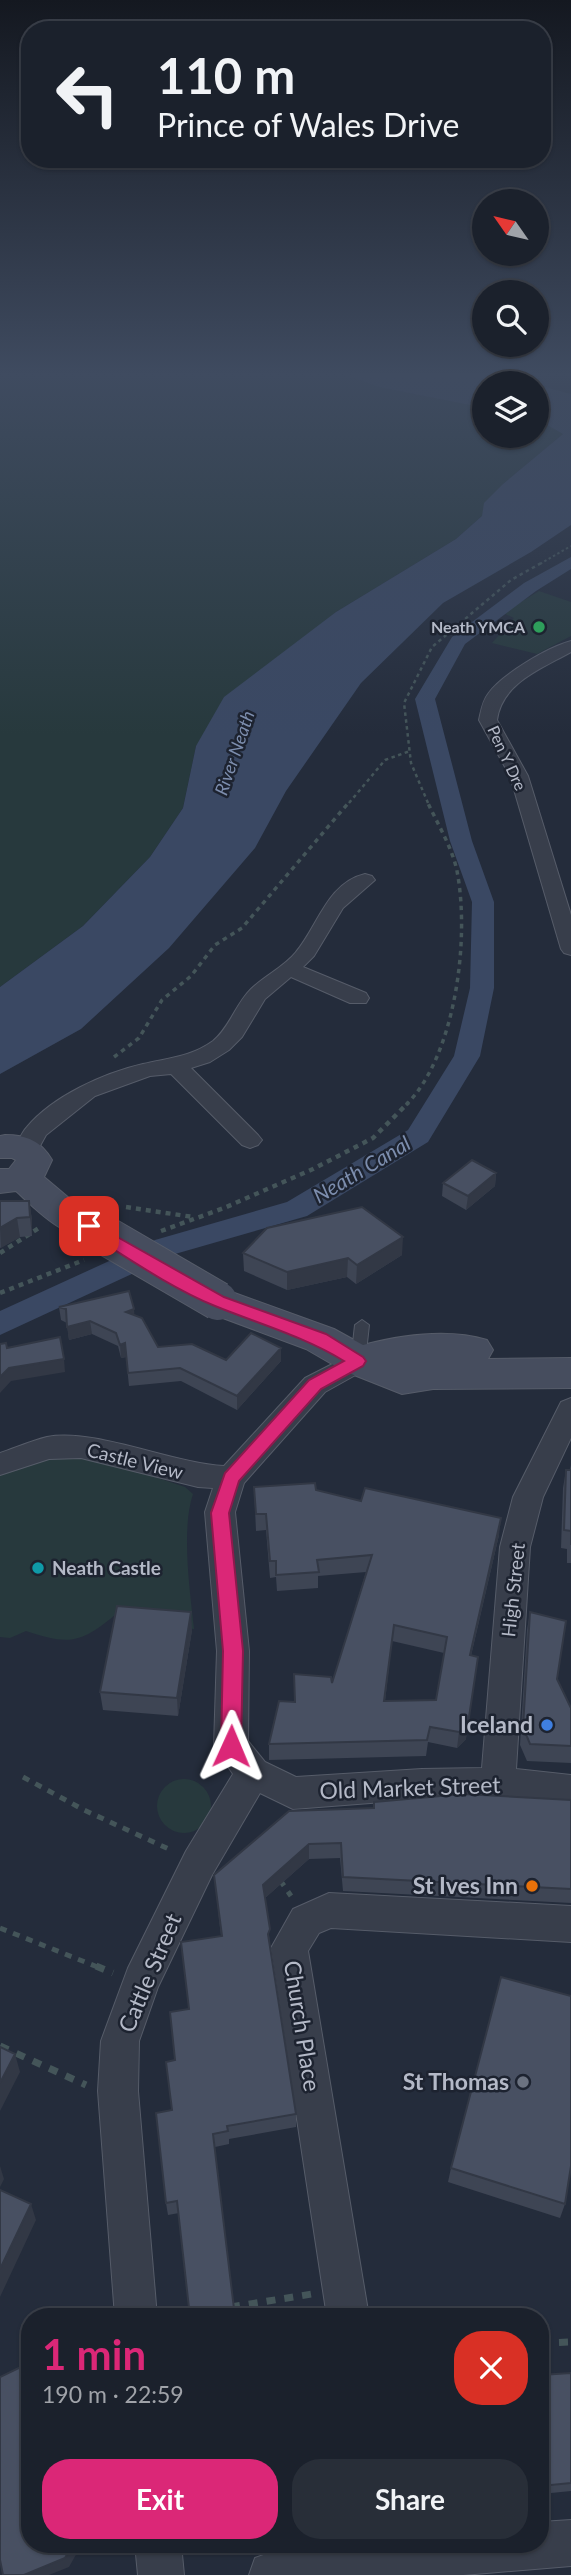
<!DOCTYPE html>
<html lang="en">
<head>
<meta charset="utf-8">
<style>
	body { margin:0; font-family:Lato,sans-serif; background:#282e38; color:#f1f3f6; height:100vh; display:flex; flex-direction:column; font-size:26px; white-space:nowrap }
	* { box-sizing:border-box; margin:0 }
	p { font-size:23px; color:#a0a3a9 }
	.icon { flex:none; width:38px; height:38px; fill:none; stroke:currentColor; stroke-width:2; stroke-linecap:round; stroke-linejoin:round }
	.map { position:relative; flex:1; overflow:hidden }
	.sheet { position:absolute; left:21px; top:2308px; width:528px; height:245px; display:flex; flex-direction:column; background:#1b212c; border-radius:28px; box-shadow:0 2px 5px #0004,0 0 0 2px #393e48 }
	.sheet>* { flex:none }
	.top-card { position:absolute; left:21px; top:21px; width:530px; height:147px; border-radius:28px; box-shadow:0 2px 5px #0004,0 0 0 2px #393e48; background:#1b212c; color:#f1f3f6; overflow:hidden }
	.needle { width:46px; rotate:304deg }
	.controls { position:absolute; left:472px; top:189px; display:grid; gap:14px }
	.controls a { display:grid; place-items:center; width:77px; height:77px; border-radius:50%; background:#1b212c; box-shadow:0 2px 5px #0004,0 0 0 2px #393e48; font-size:35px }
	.pin { position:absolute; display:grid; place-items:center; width:60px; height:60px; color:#fff; margin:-30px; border-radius:14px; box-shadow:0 4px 10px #0006 }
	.me { position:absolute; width:77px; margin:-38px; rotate:1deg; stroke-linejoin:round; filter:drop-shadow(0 0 5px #0008) }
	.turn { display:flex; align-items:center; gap:24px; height:147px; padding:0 21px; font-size:32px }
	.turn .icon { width:91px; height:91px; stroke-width:2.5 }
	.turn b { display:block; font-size:49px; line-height:60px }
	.round { display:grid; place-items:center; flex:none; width:74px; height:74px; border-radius:28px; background:#282e38 }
	.head { display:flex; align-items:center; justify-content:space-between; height:119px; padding:0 21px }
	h1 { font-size:42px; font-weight:700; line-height:52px; color:#db2777 }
	.button { display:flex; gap:14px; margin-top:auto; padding:14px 21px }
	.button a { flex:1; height:80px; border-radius:28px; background:#db2777; color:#fff; font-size:28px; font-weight:700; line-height:80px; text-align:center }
	.button a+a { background:#282e38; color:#f1f3f6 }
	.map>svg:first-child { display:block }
	.green { fill:#27393d }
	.water { fill:#3a4863 }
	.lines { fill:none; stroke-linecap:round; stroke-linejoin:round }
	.canal { fill:#3a4863; fill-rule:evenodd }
	.lane-casing { stroke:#565c69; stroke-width:2 }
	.street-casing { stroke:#565c69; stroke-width:2 }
	.secondary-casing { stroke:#565c69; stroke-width:2 }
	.path-far5 { stroke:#445559; stroke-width:2; stroke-dasharray:2.5 2.5; stroke-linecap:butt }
	.path-far4 { stroke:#445559; stroke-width:2.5; stroke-dasharray:3.5 3.5; stroke-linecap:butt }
	.path-far3 { stroke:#445559; stroke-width:3.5; stroke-dasharray:4.5 4.5; stroke-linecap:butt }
	.path-far2 { stroke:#445559; stroke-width:4.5; stroke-dasharray:5 5; stroke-linecap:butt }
	.path-far1 { stroke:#445559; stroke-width:5; stroke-dasharray:7 7; stroke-linecap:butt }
	.path { stroke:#445559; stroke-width:7; stroke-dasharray:9 9; stroke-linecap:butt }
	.lane { fill:#383e4b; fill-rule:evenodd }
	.street { fill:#383e4b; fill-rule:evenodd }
	.secondary { fill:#464d5e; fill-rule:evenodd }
	.secondary-bridge-casing { stroke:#565c69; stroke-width:40; stroke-linecap:butt }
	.secondary-bridge { stroke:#464d5e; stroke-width:38 }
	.wall { fill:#3e4554; fill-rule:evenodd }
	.shaded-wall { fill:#323845 }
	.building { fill:#485062; stroke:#323845; stroke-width:2; fill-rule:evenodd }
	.route { fill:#db2777; stroke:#8e194d; stroke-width:2 }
	.leisure-dot { fill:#2e9e5b; stroke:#1d2330; stroke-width:2.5 }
	.culture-dot { fill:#0f9aa8; stroke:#1d2330; stroke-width:2.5 }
	.shop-dot { fill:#3f7fe0; stroke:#1d2330; stroke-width:2.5 }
	.food-dot { fill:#e8710a; stroke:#1d2330; stroke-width:2.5 }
	.worship-dot { fill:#6b7280; stroke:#1d2330; stroke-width:2.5 }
	.labels { text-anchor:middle; stroke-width:5; stroke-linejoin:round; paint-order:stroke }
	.far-poi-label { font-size:16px; font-weight:bold; fill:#b4b9c7; stroke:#1d2330; text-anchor:end }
	.far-street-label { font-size:16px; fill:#b4b9c7; stroke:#1d2330 }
	.far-water-label { font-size:18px; font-style:italic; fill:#7c8dad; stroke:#1d2330 }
	.street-label { font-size:19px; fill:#b4b9c7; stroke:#1d2330 }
	.poi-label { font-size:19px; font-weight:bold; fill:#b4b9c7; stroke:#1d2330; text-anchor:start }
	.water-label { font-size:21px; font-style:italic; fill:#7c8dad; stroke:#1d2330 }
	.near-poi-label { font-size:23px; font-weight:bold; fill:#b4b9c7; stroke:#1d2330; text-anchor:end }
	.near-street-label { font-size:23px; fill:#b4b9c7; stroke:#1d2330 }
</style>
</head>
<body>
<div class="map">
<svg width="571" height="2575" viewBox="0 0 571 2575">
	<rect width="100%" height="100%" fill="#242c3b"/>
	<path class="green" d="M0,373H352L350,376L379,387L485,408V436H537V419L564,433L503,484L482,516L456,539L336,612L196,746L183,808L150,857L83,926L0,987Z
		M539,591L571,602V636L537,654L492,643L514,618L503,613Z
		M79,1455L116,1464L185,1487L193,1494C181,1530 190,1591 194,1629L147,1623L115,1615C80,1644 69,1645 26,1631L10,1638L0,1637V1476L34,1460Z
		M157 1806a27 27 0 1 1 54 0a27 27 0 1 1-54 0Z"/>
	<path class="water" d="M352,373H492L530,383H485V408L379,387L350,376Z
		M537,385L571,394V525L531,552L443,603L361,683L286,791L255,848L169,948L81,1029L0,1074V987L83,926L150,857L183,808L196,746L224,697L336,612L456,539L482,516L484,503L503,484L563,434L537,419Z"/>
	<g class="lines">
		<path class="canal" d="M571,557V569L536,591L465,644L435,699L472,841L494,902V988L480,1056L428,1142L307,1216L175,1254L0,1335V1311L155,1240L287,1202L408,1130L454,1056L470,988L472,902L450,841L415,699L452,637L524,583Z"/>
		<defs>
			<path id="lane" d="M362,1320L369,1325L365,1361L363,1365H353L351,1361L355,1325Z"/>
			<path id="street" d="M571,641V652C541,669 502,683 497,720L528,776L571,915V955L564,953L561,949L510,776L479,720C481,711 482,702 488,694C501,675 548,647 571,641Z
				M365,874L372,876L375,880L343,908L314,956L303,967L366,993L369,998L366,1003H350L291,977L265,999L242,1037L229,1050L210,1062L191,1068L258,1135L262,1140L258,1145L250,1148L242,1145L171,1074L150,1076L95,1096L46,1135L35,1155L26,1158L17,1155L14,1150C18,1143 21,1133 27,1127C53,1096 104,1073 143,1064C168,1058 191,1057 213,1041C230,1027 235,1005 251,989C264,976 284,967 296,952C318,926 327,883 365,874Z
				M358,1351L368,1354L372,1361L368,1368L325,1392L244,1483L235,1512L249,1651L248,1741L265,1762L296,1777L422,1769L482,1768L500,1547L513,1497L561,1402L571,1398V1438L543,1497L530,1547L516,1769L571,1775V1807L498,1798L422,1799L293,1809L260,1793L212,1875L158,1987L139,2041L138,2091L157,2317H115L98,2091L101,2041L128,1968L186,1851L233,1774L214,1746L217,1651L205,1512L213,1488L198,1487L81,1458L49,1459L0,1475V1453C15,1448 31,1441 47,1437C95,1428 171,1463 224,1466L305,1378Z
				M329,1893L571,1906V1942L331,1928L319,1933L308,1951L369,2317H327L271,1948L293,1909Z
				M571,2520V2566L463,2575H249L255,2558L272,2552L320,2544H541V2522Z
				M135,2544H181L184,2575H138Z"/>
			<path id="secondary" d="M5,1135C27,1135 41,1141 52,1160L44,1177L76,1204L102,1217L108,1226L102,1235C68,1244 39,1212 16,1191L0,1193V1169H9L16,1160L12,1158H0V1136Z
				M218,1287L334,1329L363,1345C402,1335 447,1328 487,1340L493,1350L488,1359L571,1358V1388L433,1389L402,1394L344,1371L306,1349L204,1311L199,1301L204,1291Z"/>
		</defs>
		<use href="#lane" class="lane-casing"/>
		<use href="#street" class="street-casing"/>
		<use href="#secondary" class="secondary-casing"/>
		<path class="path-far5" d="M540,564L571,546"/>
		<path class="path-far4" d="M349,803L385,760L410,751
			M428,803L411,763L404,703L432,647L511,580L543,562"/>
		<path class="path-far3" d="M114,1057L139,1038L162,1000L191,976L215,945L242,928L350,801
			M406,1105C456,1055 470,938 457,871C452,847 437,823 427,801"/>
		<path class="path-far2" d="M126,1207L193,1217
			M161,1231L224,1208L313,1169L373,1138L408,1103
			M0,1253L39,1228
			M0,1293L84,1260"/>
		<path class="path-far1" d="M23,1777L84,1810L173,1851
			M280,1880L291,1896
			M0,1928L100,1968"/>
		<path class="path" d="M96,1966L113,1973
			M0,2046L86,2085
			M231,2307L312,2294
			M172,2317L195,2313
			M541,2343L571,2342"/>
		<use href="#lane" class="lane"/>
		<use href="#street" class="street"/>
		<use href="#secondary" class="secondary"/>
		<defs>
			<path id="secondary-bridge" d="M89,1226L218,1301"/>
		</defs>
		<use href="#secondary-bridge" class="secondary-bridge-casing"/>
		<use href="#secondary-bridge" class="secondary-bridge"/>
	</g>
	<path class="wall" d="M496,1173L495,1186L466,1210L442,1196L443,1183Z
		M0,1201H29L32,1220V1236L20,1237L0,1248Z
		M243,1253L402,1255L356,1284L347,1277L287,1290L244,1271Z
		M59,1307L135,1315L158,1347L226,1360L281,1348V1361L237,1410L181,1381L129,1386L126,1357L121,1358L118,1346L92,1334L69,1340L67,1323L61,1320Z
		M571,1465V1563H567V1549L561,1548L563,1488L566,1470H570Z
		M254,1487L316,1490L499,1535L471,1656L466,1739L457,1748L428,1742L426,1756L269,1760V1744L294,1702V1674L332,1683L366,1572L318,1576V1588L277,1591L276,1577L270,1578L266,1530L256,1531ZM392,1641L444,1653L436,1700L385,1701Z
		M530,1612L557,1679L571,1708V1763L527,1761L520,1745L527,1630Z
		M192,1630L178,1716L103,1710L100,1692Z
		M571,1800V1903L343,1891L340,1858L309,1859L265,1898L270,1945L296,2114V2127L229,2139V2144L215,2147L179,2213L168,2215L166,2203L175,2060L189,2009L221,1936L214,1875L373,1808L374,1802Z
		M451,2168L565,2204L560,2218L448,2182Z
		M571,2373V2491L541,2494V2375Z"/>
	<path class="shaded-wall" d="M496,1173L495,1186L466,1210L468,1196Z
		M29,1201L32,1220V1236L30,1217Z
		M17,1218L20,1237L1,1248L0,1228Z
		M403,1237L402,1255L356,1284L357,1265Z
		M348,1258L347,1277L287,1290V1272Z
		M134,1309L135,1323L126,1312Z
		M90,1321L92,1334L69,1340L67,1327Z
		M125,1343L127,1357L121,1358L120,1345Z
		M281,1348V1361L237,1410V1396Z
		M64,1359L65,1372L11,1381L0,1393V1377L9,1368Z
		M501,1518L499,1535L467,1671L470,1655Z
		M191,1612L192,1630L178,1716L177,1698Z
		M476,1673L466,1739L457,1748L459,1732Z
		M309,1844V1859L264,1899L263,1885Z
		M15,2054L20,2072L0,2111V2083Z
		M0,2166L4,2179L0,2187Z
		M31,2204L36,2220L0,2297V2269Z
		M73,2544H82L69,2567L49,2575H24Z"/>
	<path class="building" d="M472,1160L496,1173L468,1196L443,1183Z
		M0,1201H29L30,1217L17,1218L0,1228Z
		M362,1207L403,1237L357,1265L348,1258L287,1272L243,1253L267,1228Z
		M129,1291L134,1309L126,1312L142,1318L158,1347L192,1344L226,1360L251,1333L281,1348L237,1396L180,1368L128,1373L125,1343L120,1345L116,1333L90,1321L67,1327L66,1309L59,1307Z
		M60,1337L64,1359L9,1368L0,1377V1344L6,1343L7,1348Z
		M566,1470H571V1545V1531L564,1530Z
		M315,1483L316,1490L361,1501L365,1488L501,1518L470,1655L478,1657L468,1724L459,1732L430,1727L427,1740L269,1744L279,1701L295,1702L294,1674L331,1677L332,1683L372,1555L317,1560L319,1572L276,1575V1561H270L266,1514H256L254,1487ZM394,1625L447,1637L436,1700L384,1701Z
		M117,1606L191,1612L177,1698L100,1692Z
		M530,1612L566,1621L557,1679L571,1708V1746L530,1744L523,1727Z
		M463,1794L571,1800V1889L343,1877L341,1843L309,1844L263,1885L270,1929L268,1934L296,2114L227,2126L228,2131L213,2134L235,2317H190L177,2201L166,2203L156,2113L172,2110L166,2062L175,2060L170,2012L189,2009L181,1942L222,1936L214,1875L289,1811L374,1808V1802Z
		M501,1977L571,1996V2166L565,2204L451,2168Z
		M0,2047L15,2054L0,2083Z
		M0,2190L31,2204L0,2269Z
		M29,2363L30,2368V2544H73L65,2558L24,2575H3L0,2560V2377Z
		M571,2373V2483L541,2486V2375Z"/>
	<linearGradient id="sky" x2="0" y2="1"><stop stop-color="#141820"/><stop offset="0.51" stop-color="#3f4b60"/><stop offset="1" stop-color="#3f4b60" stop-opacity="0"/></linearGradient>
	<rect width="571" height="734" fill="url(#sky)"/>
	<path class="route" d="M89,1221L224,1297L326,1334L363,1357L366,1361L363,1366L321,1389L239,1481L229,1513L243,1651L241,1746L238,1752L231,1755L224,1752L221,1746L223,1651L211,1513L225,1473L309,1380L344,1361C303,1336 259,1324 215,1306C169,1287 125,1256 83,1230L81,1226L83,1222Z"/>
	<circle class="leisure-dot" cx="539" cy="627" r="7"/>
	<circle class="culture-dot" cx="38" cy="1568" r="7"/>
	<circle class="shop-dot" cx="547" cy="1725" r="7"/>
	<circle class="food-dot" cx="532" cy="1886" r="7"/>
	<circle class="worship-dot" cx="523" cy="2082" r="7"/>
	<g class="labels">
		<g class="far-poi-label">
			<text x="525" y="633">Neath YMCA</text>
		</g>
		<g class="far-street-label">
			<text transform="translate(507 758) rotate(65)" y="6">Pen Y Dre</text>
		</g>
		<g class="far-water-label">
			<text transform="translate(235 753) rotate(-71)" y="6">River Neath</text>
		</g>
		<g class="street-label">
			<text transform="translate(135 1461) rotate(14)" y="7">Castle View</text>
			<text transform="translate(513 1590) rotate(-84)" y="7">High Street</text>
		</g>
		<g class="poi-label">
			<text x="52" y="1575">Neath Castle</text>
		</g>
		<g class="water-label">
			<text transform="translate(362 1170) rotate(-31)" y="7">Neath Canal</text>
		</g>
		<g class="near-poi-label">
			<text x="533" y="1733">Iceland</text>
			<text x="518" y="1894">St Ives Inn</text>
			<text x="509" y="2090">St Thomas</text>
		</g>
		<g class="near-street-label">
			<text transform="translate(410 1788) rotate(-2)" y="8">Old Market Street</text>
			<text transform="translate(150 1973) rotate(-67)" y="8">Cattle Street</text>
			<text transform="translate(302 2026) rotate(81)" y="8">Church Place</text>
		</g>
	</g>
</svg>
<div class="controls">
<a><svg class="needle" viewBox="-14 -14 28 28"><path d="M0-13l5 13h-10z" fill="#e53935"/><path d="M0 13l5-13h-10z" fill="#a0a3a9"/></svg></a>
<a><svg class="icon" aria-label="search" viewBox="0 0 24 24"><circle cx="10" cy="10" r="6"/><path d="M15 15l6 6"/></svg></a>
<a><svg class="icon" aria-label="layers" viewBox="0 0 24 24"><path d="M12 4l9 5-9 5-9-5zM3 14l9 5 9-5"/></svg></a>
</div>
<div class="pin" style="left:89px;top:1226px;background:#d93025"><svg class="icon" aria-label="arrive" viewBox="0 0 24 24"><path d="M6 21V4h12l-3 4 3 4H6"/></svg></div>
<svg class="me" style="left:231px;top:1746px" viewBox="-20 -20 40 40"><path d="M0-17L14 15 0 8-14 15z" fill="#db2777" stroke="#fff" stroke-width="4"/></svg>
<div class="top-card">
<div class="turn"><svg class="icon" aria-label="left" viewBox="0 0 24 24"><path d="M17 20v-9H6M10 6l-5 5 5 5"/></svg><div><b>110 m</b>Prince of Wales Drive</div></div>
</div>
<section class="sheet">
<div class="head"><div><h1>1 min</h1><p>190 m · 22:59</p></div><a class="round" style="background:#d93025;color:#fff"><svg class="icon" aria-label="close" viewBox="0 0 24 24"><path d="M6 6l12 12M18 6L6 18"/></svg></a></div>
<div class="button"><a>Exit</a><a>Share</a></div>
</section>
</div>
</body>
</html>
